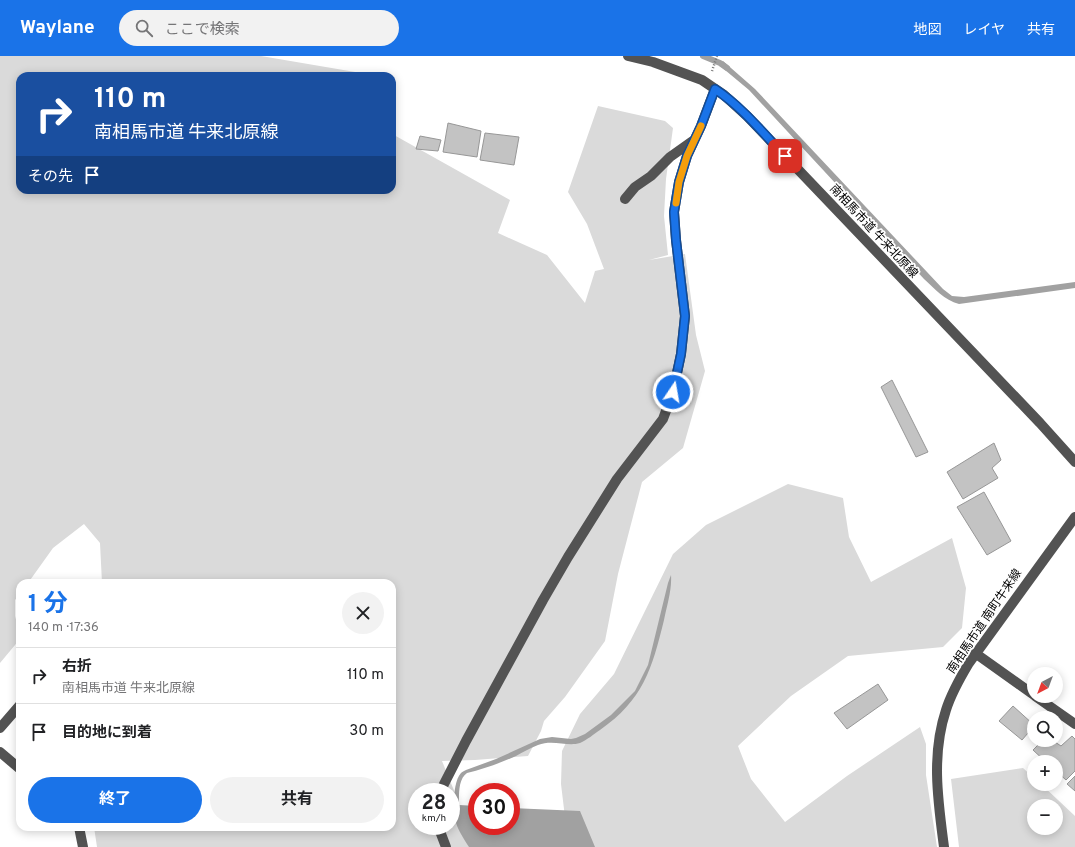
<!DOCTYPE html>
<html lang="ja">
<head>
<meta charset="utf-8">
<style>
	body { margin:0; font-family:Overpass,"Noto Sans JP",sans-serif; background:#f2f2f2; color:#202124; height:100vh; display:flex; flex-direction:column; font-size:15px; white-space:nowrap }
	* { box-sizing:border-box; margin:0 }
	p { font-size:13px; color:#757577 }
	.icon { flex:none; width:22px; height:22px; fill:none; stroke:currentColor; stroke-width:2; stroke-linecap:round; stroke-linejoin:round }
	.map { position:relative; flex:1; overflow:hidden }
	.sheet { position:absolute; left:16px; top:523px; width:380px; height:252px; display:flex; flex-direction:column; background:#fff; border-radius:12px; box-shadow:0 2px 10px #0003 }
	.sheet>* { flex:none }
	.guide { position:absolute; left:16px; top:16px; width:380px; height:122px; border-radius:12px; box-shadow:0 2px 10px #0003; background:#1a4fa0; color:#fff; overflow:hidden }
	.needle { width:26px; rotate:221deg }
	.buttons { position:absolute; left:1027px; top:611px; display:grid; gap:8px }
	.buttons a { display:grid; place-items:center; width:36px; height:36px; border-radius:50%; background:#fff; box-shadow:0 2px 10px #0003; font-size:20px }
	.speed { position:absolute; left:408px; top:727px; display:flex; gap:8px; font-size:20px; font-weight:700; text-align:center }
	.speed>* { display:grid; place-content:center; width:52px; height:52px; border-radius:50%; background:#fff; box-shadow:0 2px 10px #0003; line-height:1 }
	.speed small { font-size:10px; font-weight:400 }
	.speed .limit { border:6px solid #d22; background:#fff; color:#111 }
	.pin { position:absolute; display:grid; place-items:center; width:34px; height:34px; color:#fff; margin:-17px; border-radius:8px; box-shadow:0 2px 6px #0006 }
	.me { position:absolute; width:44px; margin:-22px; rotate:12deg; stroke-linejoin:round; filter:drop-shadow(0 0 3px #0008) }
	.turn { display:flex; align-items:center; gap:14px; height:84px; padding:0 12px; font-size:18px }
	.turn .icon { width:52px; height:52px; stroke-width:2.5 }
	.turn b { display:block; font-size:28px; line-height:34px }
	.then { display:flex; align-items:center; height:38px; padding:0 12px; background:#0003; gap:8px; font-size:15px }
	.round { display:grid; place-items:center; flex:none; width:42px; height:42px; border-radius:21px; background:#f2f2f2 }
	.overview { display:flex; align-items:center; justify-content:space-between; height:68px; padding:0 12px }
	h1 { font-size:24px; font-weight:700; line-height:30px; color:#1a73e8 }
	.cta { display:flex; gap:8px; margin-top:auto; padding:8px 12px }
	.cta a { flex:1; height:46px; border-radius:24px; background:#1a73e8; color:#fff; font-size:16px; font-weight:700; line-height:46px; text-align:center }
	.cta a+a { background:#f2f2f2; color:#202124 }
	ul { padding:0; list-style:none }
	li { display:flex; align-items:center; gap:12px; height:56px; padding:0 12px; border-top:1px solid #e0e0e0 }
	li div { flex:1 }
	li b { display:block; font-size:15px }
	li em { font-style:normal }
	header { display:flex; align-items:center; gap:24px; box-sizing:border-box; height:56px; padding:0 20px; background:#1a73e8; color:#fff }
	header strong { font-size:19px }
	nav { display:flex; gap:22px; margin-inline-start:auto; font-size:14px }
	.search { width:280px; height:36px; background:#f2f2f2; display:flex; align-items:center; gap:10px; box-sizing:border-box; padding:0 14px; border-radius:22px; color:#757577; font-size:15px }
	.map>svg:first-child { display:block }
	.green { fill:#dadada; fill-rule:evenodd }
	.water { fill:#a1a1a1 }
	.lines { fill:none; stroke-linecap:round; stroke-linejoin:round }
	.stream { stroke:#a1a1a1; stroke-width:6 }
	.building { fill:#c3c3c3; stroke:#979797 }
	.path { stroke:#757575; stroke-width:2.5; stroke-dasharray:1 2; stroke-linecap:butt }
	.minor { stroke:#535353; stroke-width:10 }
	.route-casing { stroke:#114b97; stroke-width:10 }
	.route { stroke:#1a73e8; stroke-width:7 }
	.slow { stroke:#f59e0b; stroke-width:7 }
	.labels { text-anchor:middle; stroke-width:3.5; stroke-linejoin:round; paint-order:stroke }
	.street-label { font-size:12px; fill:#000; stroke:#fff }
</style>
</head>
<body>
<header>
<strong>Waylane</strong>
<div class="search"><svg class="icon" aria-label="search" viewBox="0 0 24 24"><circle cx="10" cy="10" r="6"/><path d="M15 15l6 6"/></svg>ここで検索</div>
<nav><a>地図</a><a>レイヤ</a><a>共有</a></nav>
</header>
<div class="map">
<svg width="1075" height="791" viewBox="0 0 1075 791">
	<rect width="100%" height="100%" fill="#fff"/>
	<path class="green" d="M0,0H261L361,17L363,20H20V134H392V75L394,79L510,144L498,177L547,199L585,247L595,215L604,213L587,168L568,136L598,50L665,65L673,72L666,123L664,160L668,199L649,204L685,198L696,279L705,315L683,392L642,426L618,518L605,585L565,641L544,665L541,675L528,700L475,704L442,705L468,769L482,791H97L94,771H392V527H102L100,487L84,468L53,492L28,527H20V538L15,544V560L20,578V583L0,607ZM417,736H451V770H417Z
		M788,428L843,442L849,481L871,526L952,482L966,532L962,572L943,591L848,600L791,640L738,690L751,723L785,766L847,720L920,671L926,688V719L937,791H560L567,778L561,728L562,695L580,658L614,618L673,498L706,469Z
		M1023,712L1034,722V728H1041L1075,760V791H959L951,723ZM1034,750H1056V772H1034Z"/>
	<path class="water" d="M723,5L755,33L943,233L952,240L964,241L1075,226V232L959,248C944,244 935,233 924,223L749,34L719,9Z
		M671,519C672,534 667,549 664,564C652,613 643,644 600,674C594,678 587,684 580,687C567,691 553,683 538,689C530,692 523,696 516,700C500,707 484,713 467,717C458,723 459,739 459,749L477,750V770H511V752L580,755L595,791H469C464,783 457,773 455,763C453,753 453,725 461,717C462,716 464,715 466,714L496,703L540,683L552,681L571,683L576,682L585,678L611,659L635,635L648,609L668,527Z"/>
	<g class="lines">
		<path class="stream" d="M703,0L720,7L727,12"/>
	</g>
	<path class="building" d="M448,67L481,75L477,101L443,96Z
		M485,77L519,81L514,109L480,104Z
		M420,80L441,84L438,95L416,93Z
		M892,324L928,396L916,401L881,331Z
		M994,387L1001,404L992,412L998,422L963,443L947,416Z
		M984,436L1011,485L987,499L957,451Z
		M878,628L888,644L847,673L834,657Z
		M1013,650L1034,669V670L1022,684L999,665Z
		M1072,680L1075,683V715L1066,724L1056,715V706H1046L1033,694L1043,684H1052L1061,690Z
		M1075,720V735L1067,728Z"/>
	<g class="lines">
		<path class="path" d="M712,15L717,0"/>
		<path class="minor" d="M628,0L653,6L702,24L724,39L747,60L1040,367L1075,406
			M625,143L635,131L651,120L670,101L694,84
			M975,597L1034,639
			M1035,640L1075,668
			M0,672L20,649
			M0,696L20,713
			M441,736L444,728L466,685L543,544L568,501L617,423L663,363L673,336L681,298L685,260L676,184L674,156L679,126L687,100L701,70L715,33
			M438,770L446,791
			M79,771L83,791
			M944,791C938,745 931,699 946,654C951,638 960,622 969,607L1075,461"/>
	</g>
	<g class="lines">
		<defs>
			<path id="route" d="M673,336L681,298L685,260L676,184L674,156L679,126L687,100L701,70L715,33C742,51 763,77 785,100"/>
		</defs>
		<use href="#route" class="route-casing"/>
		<use href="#route" class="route"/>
		<path class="slow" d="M676,147L679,126L687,100L701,70"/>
	</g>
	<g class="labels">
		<g class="street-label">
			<text transform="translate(874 175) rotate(47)" y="4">南相馬市道 牛来北原線</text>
			<text transform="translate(984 565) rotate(-56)" y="4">南相馬市道 南町牛来線</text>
		</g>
	</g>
</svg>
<div class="buttons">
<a><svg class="needle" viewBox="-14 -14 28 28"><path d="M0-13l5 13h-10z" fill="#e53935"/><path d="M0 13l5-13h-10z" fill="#757577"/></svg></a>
<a><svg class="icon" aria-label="search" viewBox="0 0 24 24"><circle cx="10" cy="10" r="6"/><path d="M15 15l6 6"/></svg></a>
<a>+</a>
<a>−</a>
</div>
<div class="speed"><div>28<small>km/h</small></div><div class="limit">30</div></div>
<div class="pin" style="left:785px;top:100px;background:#d93025"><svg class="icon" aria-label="arrive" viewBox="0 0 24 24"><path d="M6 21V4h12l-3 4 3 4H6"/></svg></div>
<svg class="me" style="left:673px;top:336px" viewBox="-20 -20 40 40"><circle r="17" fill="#1a73e8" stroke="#fff" stroke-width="3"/><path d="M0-11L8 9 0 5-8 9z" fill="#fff"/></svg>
<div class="guide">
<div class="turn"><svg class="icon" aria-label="right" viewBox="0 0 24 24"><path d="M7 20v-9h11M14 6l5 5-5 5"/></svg><div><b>110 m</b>南相馬市道 牛来北原線</div></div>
<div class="then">その先<svg class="icon" aria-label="arrive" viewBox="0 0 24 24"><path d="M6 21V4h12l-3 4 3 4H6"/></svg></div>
</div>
<section class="sheet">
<div class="overview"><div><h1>1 分</h1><p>140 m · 17:36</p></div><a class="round"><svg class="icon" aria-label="close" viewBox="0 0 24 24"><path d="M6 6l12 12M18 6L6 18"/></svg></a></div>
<ul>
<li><svg class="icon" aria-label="right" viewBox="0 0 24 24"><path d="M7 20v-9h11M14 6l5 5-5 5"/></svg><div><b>右折</b><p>南相馬市道 牛来北原線</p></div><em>110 m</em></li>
<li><svg class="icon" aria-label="arrive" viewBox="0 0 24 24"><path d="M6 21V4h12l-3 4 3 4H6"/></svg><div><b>目的地に到着</b></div><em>30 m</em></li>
</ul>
<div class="cta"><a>終了</a><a>共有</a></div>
</section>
</div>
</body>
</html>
